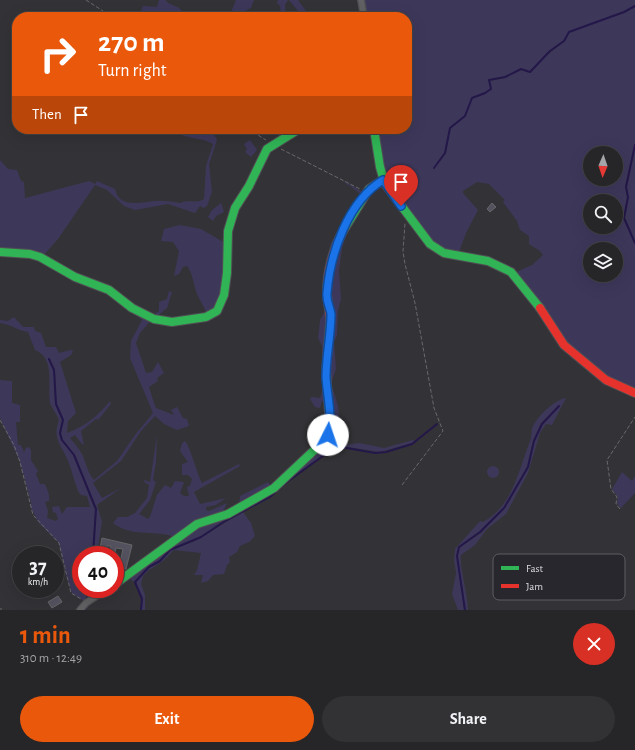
<!DOCTYPE html>
<html lang="en">
<head>
<meta charset="utf-8">
<style>
	body { margin:0; font-family:"Alegreya Sans",sans-serif; background:#323234; color:#f1f3f6; height:100vh; display:flex; flex-direction:column; font-size:15px; white-space:nowrap }
	* { box-sizing:border-box; margin:0 }
	p { font-size:13px; color:#a4a5a8 }
	.icon { flex:none; width:22px; height:22px; fill:none; stroke:currentColor; stroke-width:2; stroke-linecap:round; stroke-linejoin:round }
	.map { position:relative; height:610px; overflow:hidden }
	.side { display:flex; flex-direction:column; background:#262628; flex:1 }
	.side>* { flex:none }
	.hud { position:absolute; left:12px; top:12px; width:400px; height:122px; border-radius:16px; box-shadow:0 4px 16px #0002,0 0 0 1px #424345; background:#ea580c; color:#fff; overflow:hidden }
	.needle { width:26px; rotate:182deg }
	.buttons { position:absolute; left:583px; top:146px; display:grid; gap:8px }
	.buttons a { display:grid; place-items:center; width:40px; height:40px; border-radius:50%; background:#262628; box-shadow:0 4px 16px #0002,0 0 0 1px #424345; font-size:20px }
	.speed { position:absolute; left:12px; top:546px; display:flex; gap:8px; font-size:20px; font-weight:700; text-align:center }
	.speed>* { display:grid; place-content:center; width:52px; height:52px; border-radius:50%; background:#262628; box-shadow:0 4px 16px #0002,0 0 0 1px #424345; line-height:1 }
	.speed small { font-size:10px; font-weight:400 }
	.speed .limit { border:6px solid #d22; background:#fff; color:#111 }
	.pin { position:absolute; display:grid; place-items:center; width:34px; height:34px; color:#fff; margin:-41px -17px; border-radius:50% 50% 50% 0; rotate:-45deg; box-shadow:0 0 4px #0007 }
	.pin .icon { rotate:45deg }
	.me { position:absolute; width:44px; margin:-22px; rotate:4deg; stroke-linejoin:round; filter:drop-shadow(0 0 3px #0008) }
	.turn { display:flex; align-items:center; gap:14px; height:84px; padding:0 20px; font-size:18px }
	.turn .icon { width:52px; height:52px; stroke-width:2.5 }
	.turn b { display:block; font-size:28px; line-height:34px }
	.then { display:flex; align-items:center; height:38px; padding:0 20px; background:#0003; gap:8px; font-size:15px }
	.round { display:grid; place-items:center; flex:none; width:42px; height:42px; border-radius:21px; background:#323234 }
	.summary { display:flex; align-items:center; justify-content:space-between; height:68px; padding:0 20px }
	h1 { font-size:24px; font-weight:600; line-height:30px; color:#ea580c }
	.action { display:flex; gap:8px; margin-top:auto; padding:8px 20px }
	.action a { flex:1; height:46px; border-radius:24px; background:#ea580c; color:#fff; font-size:16px; font-weight:600; line-height:46px; text-align:center }
	.action a+a { background:#323234; color:#f1f3f6 }
	.map>svg:first-child { display:block }
	.green { fill:#3d385a; fill-rule:evenodd }
	.lines { fill:none; stroke-linecap:round; stroke-linejoin:round }
	.stream { stroke:#241749; stroke-width:2 }
	.building { fill:#555260; stroke:#666568 }
	.street-casing { stroke:#515054; stroke-width:8 }
	.fast-casing { stroke:#515054; stroke-width:10 }
	.jam-casing { stroke:#515054; stroke-width:10 }
	.path { stroke:#69686a; stroke-width:1; stroke-dasharray:4 2; stroke-linecap:butt }
	.street { stroke:#616163; stroke-width:5.5 }
	.fast { stroke:#30b455; stroke-width:8 }
	.jam { stroke:#e5322d; stroke-width:8 }
	.route-casing { stroke:#114b97; stroke-width:10 }
	.route { stroke:#1a73e8; stroke-width:7 }
	.key { fill:#28272d; stroke:#5d5d62; stroke-width:1 }
	.key-label { font-size:11px; fill:#dadade }
</style>
</head>
<body>
<div class="map">
<svg width="635" height="610" viewBox="0 0 635 610">
	<rect width="100%" height="100%" fill="#333236"/>
	<path class="green" d="M159,0H165C170,6 178,5 182,11L177,17H142L140,13L143,6L157,7Z
		M236,0H254L251,8L245,11L242,17H229Z
		M278,0H288L285,5L286,17H281L280,6L277,3Z
		M289,0H298L309,15L325,14L328,17H303Z
		M362,0H635V6L624,12L569,32L564,40L546,54L530,72L521,69L505,77L489,80L491,88L485,93L472,98L465,116L450,128L445,153L434,167L446,153L450,128L465,116L472,98L485,94L491,89L490,81L505,78L521,70L530,73L547,55L565,41L569,32L624,13L635,7V143L625,187L627,197L624,218L632,234L635,245V391L607,379L566,344L517,276L488,260L498,261L516,272L532,265L543,255L540,251L529,244V236L520,230L517,221L503,202L505,200L489,184L477,182L463,191V193L478,210L466,233L459,252L438,248L386,184L376,129H407V17H365ZM590,153H616V179H590ZM590,201H616V227H590ZM590,249H616V275H590Z
		M172,129L206,134V129H211L217,140L209,164L212,192L207,206L204,208L200,206L195,213L168,204L135,210L124,206L107,190L95,185L58,239L43,256L0,250V160L8,169L17,170L21,181L24,182L25,198L89,181L95,184L97,181L115,189C119,209 141,202 155,201C165,200 172,202 181,203C188,199 197,204 204,199L206,166L213,144C200,136 183,140 172,129Z
		M250,140L257,150L251,157L245,152L247,149L244,144Z
		M635,148V241L625,218L628,197L626,187Z
		M337,177L364,193L338,238L328,306L327,403L322,401L320,408L315,407L310,399L312,397L320,398L322,392L323,357L322,346L318,338L319,330L320,320L326,309L324,283L328,258L332,248L330,245L361,194Z
		M367,197L349,227L342,248L339,271L341,299L338,311L337,335L334,342L336,369L331,383L338,406L341,435L346,445L359,443L384,448L413,440L416,442L380,452L341,446L331,450L287,481L271,496L194,540L170,549L160,560L148,567L134,582L129,578L198,525L269,494L326,441L330,410L328,293L340,239Z
		M221,203L224,212L216,216L213,221L208,217L212,210Z
		M180,225L201,229L225,243L226,274L218,305L207,316C205,307 201,303 198,296C193,286 194,275 187,266L183,267L179,274L174,276L179,251L173,242L161,241L164,229Z
		M99,286L151,320L140,333L136,343L146,373L152,372L158,362L164,373L157,378L158,381L149,387L155,406L156,408L174,415L171,410L177,407L183,418L187,419L189,426L177,430L164,424L155,416L141,431L121,461L93,483L102,498L121,488L97,505L102,521L97,555H93L96,509L75,455L62,440L61,433L63,420L56,404L55,370L49,360L54,370L55,404L62,420L59,433L61,440L74,456L95,510L92,555H81V589H89L85,602L72,593L66,575L59,543L39,523L31,508V502L20,462L0,418V380L12,381V403L20,405V422H16L18,445H21L24,452L26,448L29,447L31,450V460L38,471L36,474L40,484H45C47,490 50,493 49,501L45,502L48,511L47,518L56,521L58,519L56,513L53,512L52,507L59,506L62,514L67,507H90L87,496L81,495L78,491C74,481 72,470 68,461C61,444 52,439 59,420C57,414 52,409 50,403C47,385 56,359 35,350L28,332C18,331 11,324 0,323V320L8,321L14,317L23,327H34L35,331L41,333L46,347H56L59,353L71,350L73,351L71,355L60,362L76,413L68,421L67,433C84,427 98,416 110,401L111,404L98,420L96,419L81,431L84,445L81,443L75,435L70,438C74,443 79,448 82,454C87,464 86,470 94,480L117,461L135,435L153,413L130,358L131,341L142,320Z
		M169,291L172,292L167,308L155,318L151,316L159,311V302L167,299Z
		M566,398L552,425L546,424L540,433L528,473L506,514L487,529L475,545L461,555C459,565 468,595 468,610H465C464,594 455,561 459,548L481,533L505,508L528,467L534,441L542,424L560,405L541,423L533,441L527,467L504,508L480,532L459,547L457,556L464,610H458L452,594L456,573L454,560L455,549L480,521L483,522C513,506 519,469 530,441C532,436 531,430 533,426C539,415 554,400 566,398Z
		M157,435L156,462L153,480L156,482L150,500L139,514L148,519L150,517L157,495L165,485L171,488L175,481L184,482L180,493L184,496H189L187,487L190,486L192,479L188,475H182V464L188,462L180,451L182,443L185,441C190,446 197,474 202,483L239,464L240,466L194,492L200,504L226,498L216,505L206,507V510L209,511L227,503L221,516L206,520L142,561L172,536C151,530 131,537 113,523L118,517H127L135,513L147,498L149,485L144,482V480L150,482Z
		M487 472a6 6 0 1 1 12 0a6 6 0 1 1-12 0Z
		M622,472L632,481L635,476V493L621,508L617,504L618,497L612,489Z
		M268,482L273,488L239,507L240,496Z
		M243,512L251,523L255,536L249,542L240,546L237,552L229,557L230,562L227,565L224,574L213,575L208,581L201,583L203,575H194L197,570L201,553L174,550L163,561L149,570L143,576L141,584L145,595V610H141L143,599L135,582L149,567L161,561L170,550L195,541Z"/>
	<g class="lines">
		<path class="stream" d="M635,145L626,187L628,197L624,218L635,243
			M434,168L445,153L450,128L465,116L472,98L485,93L491,89L489,80L505,77L521,69L530,72L550,51L564,41L569,32L624,12L635,6
			M49,359L54,370L56,404L63,420L60,433L62,440L74,455L96,509L93,555
			M87,599L89,589
			M85,610L87,605
			M141,610L142,599L135,582L149,567L160,561L170,550L201,537L225,521L271,496L287,482L331,450L341,447L375,453L386,452L412,444L437,424
			M465,610L457,556L459,547L480,532L504,508L528,467L534,441L542,424L559,406"/>
	</g>
	<path class="building" d="M492,203L496,207L490,212L487,209Z
		M102,538L132,545L126,569L119,567L123,549L116,548L115,552L110,551L111,546H107L105,554L99,553Z
		M58,596L62,602L52,608L48,602Z"/>
	<g class="lines">
		<defs>
			<path id="street" d="M361,0L364,17
				M80,610L86,603L107,589"/>
			<path id="fast" d="M374,129L380,167L385,184L430,244L444,253L488,261L511,272L540,308
				M343,231L369,189L383,180
				M0,252L30,254L40,257L75,277L109,290L132,308L154,319L172,322L206,317L217,311L224,295L227,273L228,231L235,208L249,186L267,149L299,129
				M115,584L197,524L228,514L274,488L325,440L330,426L326,370L330,324"/>
			<path id="jam" d="M540,308L564,345L606,380L635,393
				M330,324C331,313 327,303 327,292C327,272 333,249 343,231"/>
		</defs>
		<use href="#street" class="street-casing"/>
		<use href="#fast" class="fast-casing"/>
		<use href="#jam" class="jam-casing"/>
		<path class="path" d="M86,0L103,11L109,17
			M248,129L266,140
			M281,149L360,189
			M0,420L14,445L20,462L33,515L59,543L71,593L81,599
			M402,485L443,431L434,408L415,303L405,264L403,252L405,223
			M620,509L616,504L617,497L611,489L607,460L635,417
			M0,609H2"/>
		<use href="#street" class="street"/>
		<use href="#fast" class="fast"/>
		<use href="#jam" class="jam"/>
	</g>
	<g class="lines">
		<defs>
			<path id="route" d="M328,435C333,417 327,396 326,377C326,356 331,335 331,314C330,307 326,301 327,293C330,254 348,201 383,180L401,206"/>
		</defs>
		<use href="#route" class="route-casing"/>
		<use href="#route" class="route"/>
	</g>
	<rect x="493" y="554" width="132" height="46" rx="6" class="key"/>
	<rect x="501" y="566" width="18" height="4" fill="#30b455"/>
	<rect x="501" y="584" width="18" height="4" fill="#e5322d"/>
	<g class="key-label">
		<text x="526" y="572">Fast</text>
		<text x="526" y="590">Jam</text>
	</g>
</svg>
<div class="buttons">
<a><svg class="needle" viewBox="-14 -14 28 28"><path d="M0-13l5 13h-10z" fill="#e53935"/><path d="M0 13l5-13h-10z" fill="#a4a5a8"/></svg></a>
<a><svg class="icon" aria-label="search" viewBox="0 0 24 24"><circle cx="10" cy="10" r="6"/><path d="M15 15l6 6"/></svg></a>
<a><svg class="icon" aria-label="layers" viewBox="0 0 24 24"><path d="M12 4l9 5-9 5-9-5zM3 14l9 5 9-5"/></svg></a>
</div>
<div class="speed"><div>37<small>km/h</small></div><div class="limit">40</div></div>
<div class="pin" style="left:401px;top:206px;background:#d93025"><svg class="icon" aria-label="arrive" viewBox="0 0 24 24"><path d="M6 21V4h12l-3 4 3 4H6"/></svg></div>
<svg class="me" style="left:328px;top:435px" viewBox="-20 -20 40 40"><circle r="19" fill="#fff"/><path d="M0-13L10 11 0 6-10 11z" fill="#1a73e8"/></svg>
<div class="hud">
<div class="turn"><svg class="icon" aria-label="right" viewBox="0 0 24 24"><path d="M7 20v-9h11M14 6l5 5-5 5"/></svg><div><b>270 m</b>Turn right</div></div>
<div class="then">Then<svg class="icon" aria-label="arrive" viewBox="0 0 24 24"><path d="M6 21V4h12l-3 4 3 4H6"/></svg></div>
</div>
</div>
<section class="side">
<div class="summary"><div><h1>1 min</h1><p>310 m · 12:49</p></div><a class="round" style="background:#d93025;color:#fff"><svg class="icon" aria-label="close" viewBox="0 0 24 24"><path d="M6 6l12 12M18 6L6 18"/></svg></a></div>
<div class="action"><a>Exit</a><a>Share</a></div>
</section>
</body>
</html>
